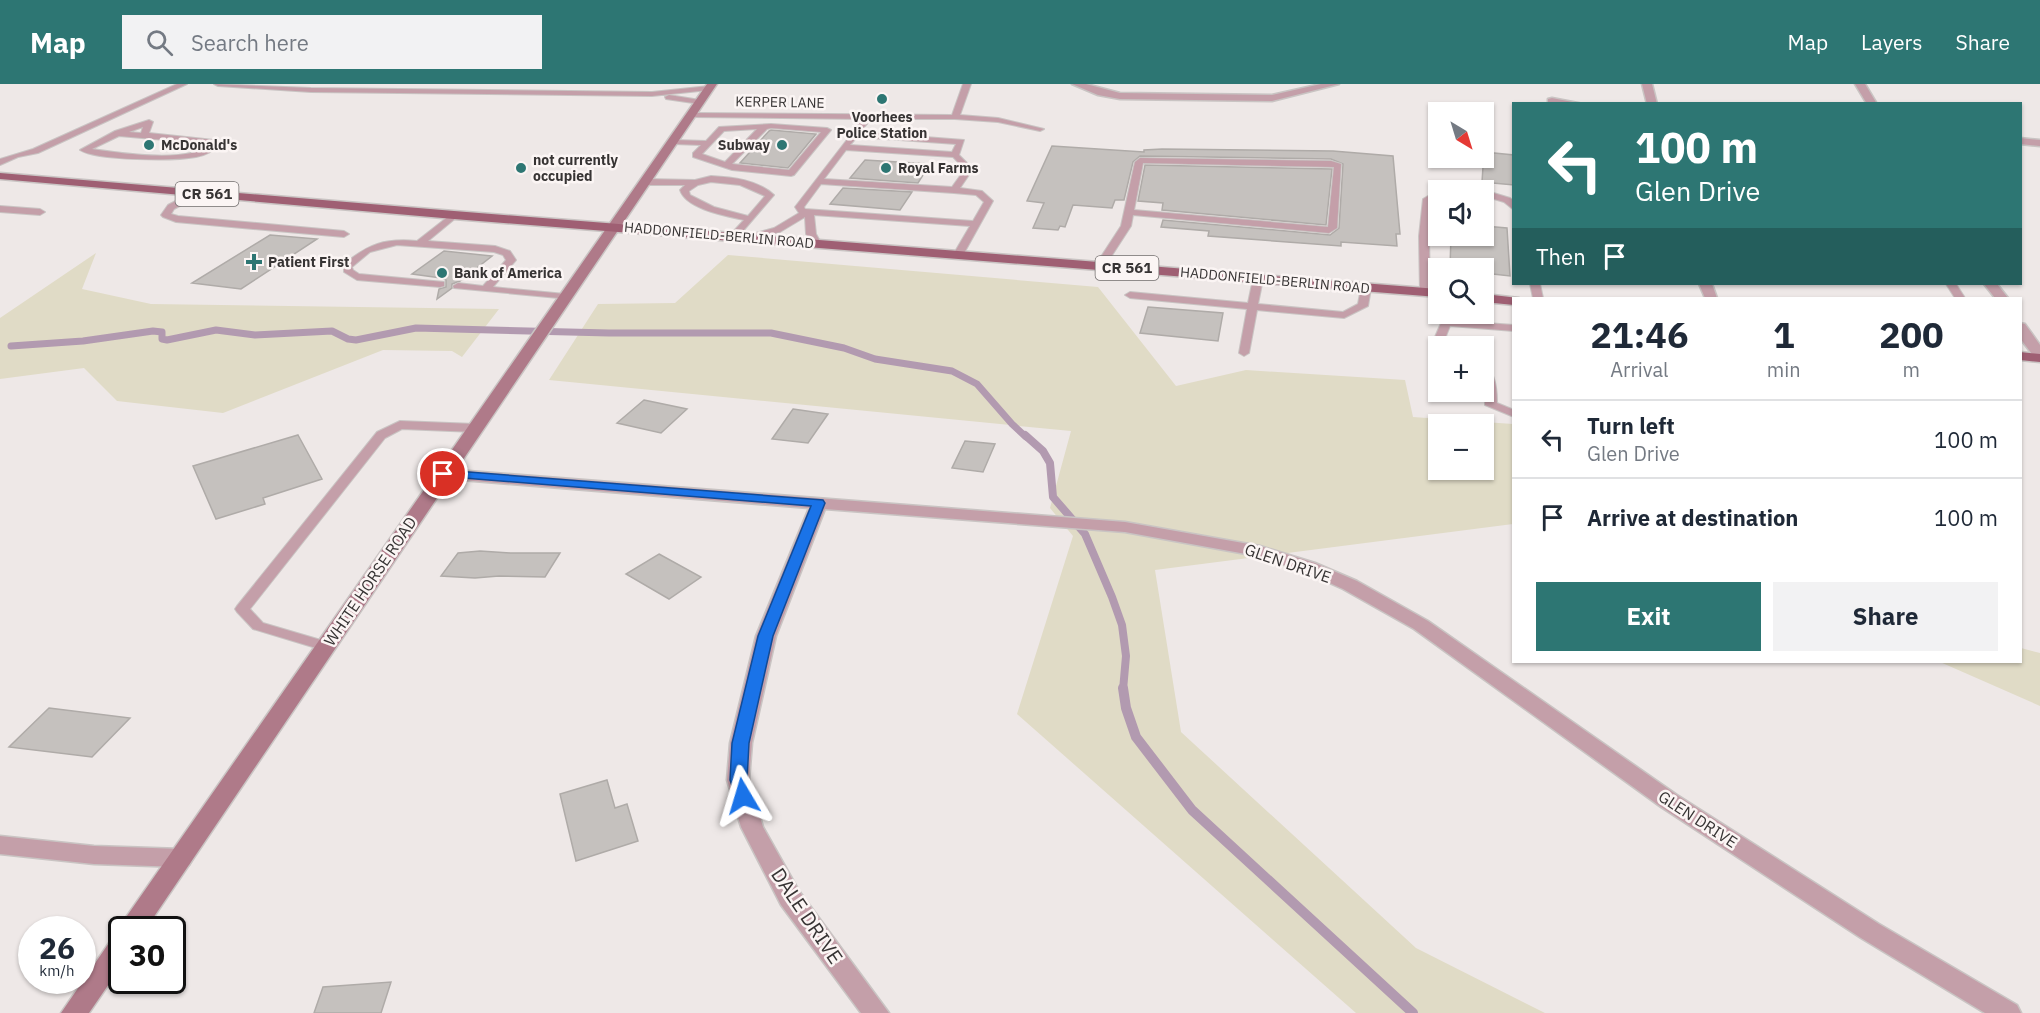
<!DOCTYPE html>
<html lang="en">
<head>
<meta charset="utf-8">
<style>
	body { margin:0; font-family:"IBM Plex Sans",sans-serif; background:#f2f2f3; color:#1f2937; height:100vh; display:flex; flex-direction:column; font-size:22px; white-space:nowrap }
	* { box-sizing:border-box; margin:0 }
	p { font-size:20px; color:#747a83 }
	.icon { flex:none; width:33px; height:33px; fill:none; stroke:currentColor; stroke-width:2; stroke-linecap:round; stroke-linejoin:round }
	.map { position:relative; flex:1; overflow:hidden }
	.panel { position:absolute; left:1512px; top:213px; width:510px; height:366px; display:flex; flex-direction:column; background:#fff; border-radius:0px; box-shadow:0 2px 4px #0004 }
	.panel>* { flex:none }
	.guide { position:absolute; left:1512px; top:18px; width:510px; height:183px; border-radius:0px; box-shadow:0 2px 4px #0004; background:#2d7673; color:#fff; overflow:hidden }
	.needle { width:39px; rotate:142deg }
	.tools { position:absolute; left:1428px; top:18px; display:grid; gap:12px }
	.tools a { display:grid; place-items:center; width:66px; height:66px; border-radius:0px; background:#fff; box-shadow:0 2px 4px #0004; font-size:30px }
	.speed { position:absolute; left:18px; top:832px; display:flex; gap:12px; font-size:30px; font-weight:700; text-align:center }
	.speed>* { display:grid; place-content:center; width:78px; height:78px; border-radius:50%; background:#fff; box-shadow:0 2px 4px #0004; line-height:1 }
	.speed small { font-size:15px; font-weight:400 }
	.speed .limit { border:3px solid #111; border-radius:9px; background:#fff; color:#111 }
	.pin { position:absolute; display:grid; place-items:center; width:51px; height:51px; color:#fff; margin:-26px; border:3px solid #fff; border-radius:50%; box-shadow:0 2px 6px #0007 }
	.me { position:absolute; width:66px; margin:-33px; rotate:353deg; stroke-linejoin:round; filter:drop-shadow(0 0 4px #0008) }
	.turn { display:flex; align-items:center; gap:21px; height:126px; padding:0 24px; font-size:27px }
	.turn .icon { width:78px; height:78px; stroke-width:2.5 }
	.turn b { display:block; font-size:42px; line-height:51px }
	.then { display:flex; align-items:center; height:57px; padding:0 24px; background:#0003; gap:12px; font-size:22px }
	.eta { display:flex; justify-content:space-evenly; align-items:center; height:102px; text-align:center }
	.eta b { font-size:36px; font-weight:700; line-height:42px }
	.cta { display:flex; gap:12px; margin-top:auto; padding:12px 24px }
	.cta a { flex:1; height:69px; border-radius:0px; background:#2d7673; color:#fff; font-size:24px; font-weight:700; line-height:69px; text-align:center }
	.cta a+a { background:#f2f2f3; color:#1f2937 }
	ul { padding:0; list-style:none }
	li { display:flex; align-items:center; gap:18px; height:78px; padding:0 24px; border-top:2px solid #e0e1e3 }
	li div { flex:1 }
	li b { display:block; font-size:22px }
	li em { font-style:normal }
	header { display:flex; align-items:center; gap:36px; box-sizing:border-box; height:84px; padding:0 30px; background:#2d7673; color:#fff }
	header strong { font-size:28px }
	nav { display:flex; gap:33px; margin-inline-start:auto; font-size:21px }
	.search { width:420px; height:54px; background:#f2f2f3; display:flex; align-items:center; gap:15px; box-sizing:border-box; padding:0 21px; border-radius:0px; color:#747a83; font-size:22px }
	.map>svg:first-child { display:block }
	.green { fill:#e0dbc6; fill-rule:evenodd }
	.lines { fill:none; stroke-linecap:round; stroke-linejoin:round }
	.stream-far2 { stroke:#b29ab0; stroke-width:7 }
	.stream-far1 { stroke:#b29ab0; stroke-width:8 }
	.stream { stroke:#b29ab0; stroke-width:10 }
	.building { fill:#c5c1be; stroke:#afaba8; stroke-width:1.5 }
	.lane-casing { stroke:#c9c4c3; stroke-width:2 }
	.street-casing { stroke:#c9c4c3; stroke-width:3 }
	.secondary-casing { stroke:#c9c4c3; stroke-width:3 }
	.primary-casing { stroke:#c9c4c3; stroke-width:3 }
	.lane { fill:#c49fa9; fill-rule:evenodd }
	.street { fill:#c49fa9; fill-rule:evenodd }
	.secondary { fill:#af7a89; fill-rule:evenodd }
	.primary { fill:#9f5f73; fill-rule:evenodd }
	.route { fill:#1a73e8; stroke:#114b97; stroke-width:1.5 }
	.poi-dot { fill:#2d7673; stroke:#fbf5f4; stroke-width:2 }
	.labels { text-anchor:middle; stroke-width:5; stroke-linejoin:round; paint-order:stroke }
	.far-street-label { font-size:14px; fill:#373434; stroke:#fbf5f4 }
	.far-poi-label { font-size:14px; font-weight:bold; fill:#373434; stroke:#fbf5f4; text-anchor:start }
	.shield { fill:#fbf5f4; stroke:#726e6e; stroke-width:1.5 }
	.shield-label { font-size:15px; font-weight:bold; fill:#373434 }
	.street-label { font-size:16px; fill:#373434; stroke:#fbf5f4 }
	.near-street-label { font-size:20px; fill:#373434; stroke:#fbf5f4 }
</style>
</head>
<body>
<header>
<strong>Map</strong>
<div class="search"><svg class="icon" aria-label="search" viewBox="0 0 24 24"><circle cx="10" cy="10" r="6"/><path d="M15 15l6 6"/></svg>Search here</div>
<nav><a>Map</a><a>Layers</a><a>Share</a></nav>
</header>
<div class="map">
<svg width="2040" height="929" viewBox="0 0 2040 929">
	<rect width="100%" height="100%" fill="#eee8e7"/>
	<path class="green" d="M96,169L82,205L151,220L499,225L462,273L452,267L383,266L223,329L117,317L84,284L0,295V234Z
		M728,171L1098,203L1176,302L1246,286L1405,296L1413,333L1513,340V440L1155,486L1181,648L1416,864L1545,929H1356L1017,630L1073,452L1050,424L1071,347L549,296L598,220L675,219ZM1438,340H1484V386H1438Z
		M2021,564L2040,569V622L1940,578H2020Z"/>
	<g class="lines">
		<path class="stream-far2" d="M11,262L83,257L153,247L162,248V255L167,256L216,246L255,251L332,247L348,255L356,256L416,244L609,249H771L844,264L875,275L952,287L977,300L1012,340L1026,353"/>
		<path class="stream-far1" d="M1025,351L1043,367L1050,379L1053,413L1085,450L1112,513L1122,541L1126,572L1123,606"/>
		<path class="stream" d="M1123,604L1126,624L1136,653L1192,726L1413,929"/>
	</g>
	<path class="building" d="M769,47L771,46L816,50L788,84L740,79Z
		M1052,62L1144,68V66L1162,65L1333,67L1393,72L1400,150H1396L1397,162L1341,158V162L1208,152L1209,147L1161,143L1163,136L1330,151L1339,144L1343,80L1331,75L1140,72L1133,78L1124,116H1115L1112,124L1073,121L1065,143L1060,142L1058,146L1033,144L1044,119L1027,117Z
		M1484,68L1514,71V101L1482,98Z
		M865,76L930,80L918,99L850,94Z
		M1145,81L1332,85L1326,141L1162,126L1163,119L1138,117Z
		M843,104L912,108L900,126L830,120Z
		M1484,142L1507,144L1510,192L1484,189V184H1450L1451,152H1484Z
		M270,151L317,155L241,205L192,199Z
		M444,167L492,172L460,197L452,200V204L437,215L439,205L446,203V196L441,194L412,190Z
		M1148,223L1223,229L1218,257L1140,249Z
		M644,316L687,325L661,349L617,339Z
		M793,325L828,330L808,359L772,355Z
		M298,351L322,395L263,414L265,420L216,435L193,382Z
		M965,357L995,360L983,388L952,384Z
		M480,467L510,469H560L545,493L499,492L475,494L441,492L458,469Z
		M659,470L701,493L669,515L626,490Z
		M49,624L130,634L92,673L9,663Z
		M607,696L615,724L627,720L638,757L576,777L560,710Z
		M391,898L381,929H314L323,903Z"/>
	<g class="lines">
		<defs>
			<path id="lane" d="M177,0H187L38,69L18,73L0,81V75L33,65Z
				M214,0L311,4L652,8L709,2L713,4L709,6L652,12L311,8L218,2Z
				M963,0H971L960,31L998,34L1044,45L1040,47L998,38L955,35H871L860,48L964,56L959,71L973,85L960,104L982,107L993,117L963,171L958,174L953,171L970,142L814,131L816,150L821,159L819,161H813L806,150L805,133L780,148L744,156V152L774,144L799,129L795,123L863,35L692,33L688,31L692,29L952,31ZM857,53L956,60L952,68L850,61ZM846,66L953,73L965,85L952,103L824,95ZM821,100L954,109L976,111L984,118L973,137L805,125L804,123Z
				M669,11L700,16L704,18L700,20L666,15L665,13Z
				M149,36L153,38L149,49L214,56L220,60C213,68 206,71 196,73C175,77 97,77 80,66L115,47ZM143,43L141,49L129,48ZM119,52L211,60C189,80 120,69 92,65Z
				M771,40L827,44L831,46L794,91L791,92L732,86L693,73V69L701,61L674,60L670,58L674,56L706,57L719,43ZM757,45L725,78L702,70L724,47ZM767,45L771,44L821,48L789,86L732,80Z
				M1140,74L1331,77L1341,80L1337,144L1329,149L1133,131L1131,142L1105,182L1097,184L1095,182L1121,142L1135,78ZM1143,79L1334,83L1328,143L1134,126Z
				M711,92C732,93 758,96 774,111L737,154L729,152L744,136C726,132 686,125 680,106L685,101H646L642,98L646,95L695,96ZM711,98L740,101L765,112L748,132L714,123L690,111L689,107L698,101Z
				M1450,103H1471L1475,106H1446Z
				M197,106L201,109L200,111L174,125L171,130L178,132L344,147L349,150L344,153L176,138L163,133L161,131L168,121Z
				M1438,106V112L1431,116L1429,152L1430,208L1425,211L1420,208L1419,152L1423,115Z
				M1483,106L1487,107L1510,114L1514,117V126L1504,118L1484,112Z
				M0,122L40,125L45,128L40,131L0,128Z
				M454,128L457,129V133L428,157L495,162L510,167L516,176L493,203L565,210L569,211V215L454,204L453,202L458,199L483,202L506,176L503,171L494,168L397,161L370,168L352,183L353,186L359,190L444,198V202L440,203L357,196L344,188V180C369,160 384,154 417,157Z
				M1258,192L1263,195L1258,220L1343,228L1358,220L1361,204L1366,201L1371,204L1368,222L1344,234L1257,226L1249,269L1244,272L1239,269L1247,225L1130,214L1125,211L1130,208L1248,219L1253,195Z
				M1530,200H1540L1543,214H1533Z
				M1946,200H1956L1965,214H1955Z
				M1445,230H1455L1458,237L1514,241V247L1450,242L1446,252L1462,262H1450L1435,253L1441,239L1447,235Z
				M1484,282C1496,287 1497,307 1497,319L1514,326V333L1485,321Z
				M400,337L475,340L481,344L475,348L402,345L385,354L250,525L263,539L331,559L333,562L331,565L326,567L253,545L237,528L235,525L237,522L377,348Z"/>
			<path id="street" d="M1072,0H1086L1120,9L1272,11L1321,0H1339L1272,17L1120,15L1098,11Z
				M1642,0H1652L1657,20H1647Z
				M1855,0H1865L1877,20H1867Z
				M1552,14L1583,20L1548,19V15Z
				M2020,54L2040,56V62L2020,60Z
				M1699,200H1712L1717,214H1705Z
				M1984,200H1997L2008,214H1995Z
				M2020,239L2025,240L2040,261V275L2035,274L2020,254Z
				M443,385L1125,438L1260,462L1315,479L1357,497L1428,537L1677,711L1879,840L2017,921L2021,929H1985L1861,854L1661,723L1414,545L1343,505L1303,487L1257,472L1125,448L825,425L776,552L752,659L749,696L763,743L799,807L889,929H861L781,821L741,743L727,696L730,659L756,552L809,424L437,394L435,390Z
				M0,752L94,762L181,765L189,767L193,774L189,781L181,783L94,780L0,770Z"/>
			<path id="secondary" d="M707,0H717L145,846H122V881L89,929H61L113,853L121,850L119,846L122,839Z"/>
			<path id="primary" d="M0,89L454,127L1438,205V213L454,135L0,95Z
				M1484,210L1519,214H1514V221L1484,218Z
				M2020,268L2040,270V278L2020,276Z"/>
		</defs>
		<use href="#lane" class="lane-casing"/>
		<use href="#street" class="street-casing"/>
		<use href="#secondary" class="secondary-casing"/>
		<use href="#primary" class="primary-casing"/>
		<use href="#lane" class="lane"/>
		<use href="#street" class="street"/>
		<use href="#secondary" class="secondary"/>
		<use href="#primary" class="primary"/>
	</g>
	<path class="route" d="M443,386L823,416L825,419L773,552L749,659L747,696L751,712L749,716L743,718L737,716L730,696L732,659L758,552L811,422L439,392L437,390L439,387Z"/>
	<g class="poi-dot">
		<circle cx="882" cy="15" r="6"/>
		<circle cx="149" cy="61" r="6"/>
		<circle cx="782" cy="61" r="6"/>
		<circle cx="521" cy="84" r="6"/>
		<circle cx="886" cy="84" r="6"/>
		<path d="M251 169h6v6h6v6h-6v6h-6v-6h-6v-6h6z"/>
		<circle cx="442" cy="189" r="6"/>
	</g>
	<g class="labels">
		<g class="far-street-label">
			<text transform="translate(780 18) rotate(1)" y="5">KERPER LANE</text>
			<text transform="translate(719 151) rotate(5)" y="5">HADDONFIELD-BERLIN ROAD</text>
			<text transform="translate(1275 196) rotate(5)" y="5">HADDONFIELD-BERLIN ROAD</text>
		</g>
		<g class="far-poi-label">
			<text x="882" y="38" text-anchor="middle">Voorhees<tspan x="882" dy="16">Police Station</tspan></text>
			<text x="161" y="66">McDonald's</text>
			<text x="770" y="66" text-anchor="end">Subway</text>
			<text x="533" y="81">not currently<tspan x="533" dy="16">occupied</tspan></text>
			<text x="898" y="89">Royal Farms</text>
			<text x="268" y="183">Patient First</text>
			<text x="454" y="194">Bank of America</text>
		</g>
		<g class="shield">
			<rect x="175.5" y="98" width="63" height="24" rx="4.5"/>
			<rect x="1095.5" y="172" width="63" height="24" rx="4.5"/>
		</g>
		<g class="shield-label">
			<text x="207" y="115">CR 561</text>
			<text x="1127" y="189">CR 561</text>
		</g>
		<g class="street-label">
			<text transform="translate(1288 479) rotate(19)" y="6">GLEN DRIVE</text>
			<text transform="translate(370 497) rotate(-56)" y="6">WHITE HORSE ROAD</text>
			<text transform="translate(1698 735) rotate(33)" y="6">GLEN DRIVE</text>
		</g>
		<g class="near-street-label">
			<text transform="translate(807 832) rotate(56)" y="7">DALE DRIVE</text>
		</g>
	</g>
</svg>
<div class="tools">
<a><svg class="needle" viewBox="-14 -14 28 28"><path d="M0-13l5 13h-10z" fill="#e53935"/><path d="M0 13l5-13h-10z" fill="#747a83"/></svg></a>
<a><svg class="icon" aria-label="sound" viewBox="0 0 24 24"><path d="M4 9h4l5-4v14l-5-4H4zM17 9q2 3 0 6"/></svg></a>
<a><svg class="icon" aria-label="search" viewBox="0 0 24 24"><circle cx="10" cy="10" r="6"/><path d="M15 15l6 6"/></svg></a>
<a>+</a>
<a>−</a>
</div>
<div class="speed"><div>26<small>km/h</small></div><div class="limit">30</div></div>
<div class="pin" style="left:443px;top:390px;background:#d93025"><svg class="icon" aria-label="arrive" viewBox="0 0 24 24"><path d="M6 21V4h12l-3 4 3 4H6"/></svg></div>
<svg class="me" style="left:743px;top:712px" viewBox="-20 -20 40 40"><path d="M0-17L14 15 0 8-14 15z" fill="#1a73e8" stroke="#fff" stroke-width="4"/></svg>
<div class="guide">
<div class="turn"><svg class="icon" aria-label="left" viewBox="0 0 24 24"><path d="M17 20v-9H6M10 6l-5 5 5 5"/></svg><div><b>100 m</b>Glen Drive</div></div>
<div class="then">Then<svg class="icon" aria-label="arrive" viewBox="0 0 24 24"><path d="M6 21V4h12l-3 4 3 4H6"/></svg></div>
</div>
<section class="panel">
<div class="eta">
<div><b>21:46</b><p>Arrival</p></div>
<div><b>1</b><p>min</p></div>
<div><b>200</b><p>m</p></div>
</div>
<ul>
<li><svg class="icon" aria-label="left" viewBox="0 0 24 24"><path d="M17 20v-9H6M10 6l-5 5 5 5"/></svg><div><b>Turn left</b><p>Glen Drive</p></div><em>100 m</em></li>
<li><svg class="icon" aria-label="arrive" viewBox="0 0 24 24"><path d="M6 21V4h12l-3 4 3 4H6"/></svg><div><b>Arrive at destination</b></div><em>100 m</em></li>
</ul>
<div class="cta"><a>Exit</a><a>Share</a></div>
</section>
</div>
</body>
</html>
